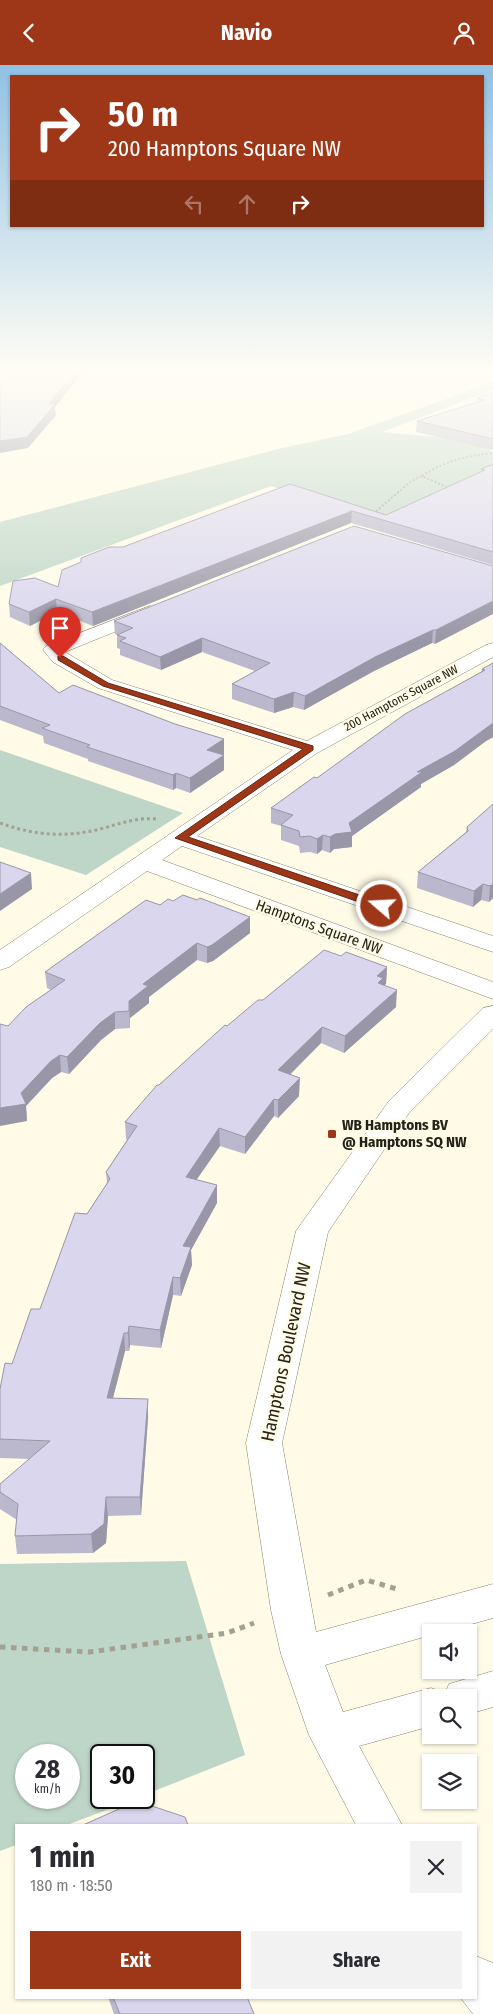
<!DOCTYPE html>
<html lang="en">
<head>
<meta charset="utf-8">
<style>
	body { margin:0; font-family:"Fira Sans Condensed",sans-serif; background:#f2f2f3; color:#2b2b33; height:100vh; display:flex; flex-direction:column; font-size:19px; white-space:nowrap }
	* { box-sizing:border-box; margin:0 }
	p { font-size:16px; color:#7c7c81 }
	.icon { flex:none; width:28px; height:28px; fill:none; stroke:currentColor; stroke-width:2; stroke-linecap:round; stroke-linejoin:round }
	.map { position:relative; flex:1; overflow:hidden }
	.panel { position:absolute; left:15px; top:1759px; width:462px; height:175px; display:flex; flex-direction:column; background:#fff; border-radius:0px; box-shadow:0 1px 4px #0004 }
	.panel>* { flex:none }
	.top-card { position:absolute; left:10px; top:10px; width:474px; height:152px; border-radius:0px; box-shadow:0 1px 4px #0004; background:#9e3717; color:#fff; overflow:hidden }
	.controls { position:absolute; left:422px; top:1559px; display:grid; gap:10px }
	.controls a { display:grid; place-items:center; width:55px; height:55px; border-radius:0px; background:#fff; box-shadow:0 1px 4px #0004; font-size:25px }
	.speed { position:absolute; left:15px; top:1679px; display:flex; gap:10px; font-size:25px; font-weight:700; text-align:center }
	.speed>* { display:grid; place-content:center; width:65px; height:65px; border-radius:50%; background:#fff; box-shadow:0 1px 4px #0004; line-height:1 }
	.speed small { font-size:12px; font-weight:400 }
	.speed .limit { border:2px solid #111; border-radius:8px; background:#fff; color:#111 }
	.pin { position:absolute; display:grid; place-items:center; width:42px; height:42px; color:#fff; margin:-51px -21px; border-radius:50% 50% 50% 0; rotate:-45deg; box-shadow:0 0 5px #0007 }
	.pin .icon { rotate:45deg }
	.me { position:absolute; width:55px; margin:-28px; rotate:289deg; stroke-linejoin:round; filter:drop-shadow(0 0 4px #0008) }
	.turn { display:flex; align-items:center; gap:18px; height:105px; padding:0 15px; font-size:22px }
	.turn .icon { width:65px; height:65px; stroke-width:2.5 }
	.turn b { display:block; font-size:35px; line-height:42px }
	.lanes { display:flex; align-items:center; height:48px; padding:0 15px; background:#0003; justify-content:center; gap:25px; direction:ltr }
	.lanes .off { opacity:.35 }
	.round { display:grid; place-items:center; flex:none; width:52px; height:52px; border-radius:0px; background:#f2f2f3 }
	.head { display:flex; align-items:center; justify-content:space-between; height:85px; padding:0 15px }
	h1 { font-size:30px; font-weight:700; line-height:38px }
	.action { display:flex; gap:10px; margin-top:auto; padding:10px 15px }
	.action a { flex:1; height:58px; border-radius:0px; background:#9e3717; color:#fff; font-size:20px; font-weight:700; line-height:58px; text-align:center }
	.action a+a { background:#f2f2f3; color:#2b2b33 }
	header { display:flex; justify-content:space-between; align-items:center; height:65px; padding:0 15px; background:#9e3717; color:#fff; font-size:22px; font-weight:700 }
	.map>svg:first-child { display:block }
	.green { fill:#bed6c7; fill-rule:evenodd }
	.lines { fill:none; stroke-linecap:round; stroke-linejoin:round }
	.minor-casing { stroke:#88846d; stroke-width:1 }
	.path-far2 { stroke:#a4a191; stroke-width:2; stroke-dasharray:2 2; stroke-linecap:butt }
	.path-far1 { stroke:#a4a191; stroke-width:3; stroke-dasharray:3 3; stroke-linecap:butt }
	.path { stroke:#a4a191; stroke-width:5; stroke-dasharray:5.5 5.5; stroke-linecap:butt }
	.minor { fill:#fff; fill-rule:evenodd }
	.wall { fill:#bbb8cd }
	.shaded-wall { fill:#9996a7 }
	.building { fill:#dad6ee; stroke:#9996a7 }
	.route { fill:#9e3717; stroke:#67240f }
	.poi-dot { fill:#9e3717; stroke:#fffbe7; stroke-width:2 }
	.labels { text-anchor:middle; stroke-width:5; stroke-linejoin:round; paint-order:stroke }
	.far-street-label { font-size:12px; fill:#242219; stroke:#fffbe7 }
	.street-label { font-size:15px; fill:#242219; stroke:#fffbe7 }
	.poi-label { font-size:15px; font-weight:bold; fill:#242219; stroke:#fffbe7; text-anchor:start }
	.near-street-label { font-size:18px; fill:#242219; stroke:#fffbe7 }
</style>
</head>
<body>
<header><svg class="icon" aria-label="back" viewBox="0 0 24 24"><path d="M15 5l-7 7 7 7"/></svg>Navio<svg class="icon" aria-label="person" viewBox="0 0 24 24"><circle cx="12" cy="8" r="4"/><path d="M4 21q1-7 8-7t8 7"/></svg></header>
<div class="map">
<svg width="493" height="1949" viewBox="0 0 493 1949">
	<rect width="100%" height="100%" fill="#fffbe7"/>
	<path class="green" d="M493,317V325L382,367L490,377V386L493,387V405L380,457L271,421L0,521V457L282,383L348,369Z
		M0,685L183,748L86,810L0,782Z
		M186,1496L245,1690L144,1730V1690H101V1732L138,1733L67,1760H16V1780L0,1786V1499ZM26,1690H69V1732H26Z"/>
	<g class="lines">
		<defs>
			<path id="minor" d="M150,541L156,542L159,546L156,550L65,587L112,615L307,676L486,580L493,578V592L317,688L197,771L493,871V887L182,781L162,795L493,917V934L147,806L9,902L0,905V885L293,685L98,623L53,597L43,585L46,581Z
				M493,941V964L409,1048L328,1167L282,1378L316,1567L493,1519V1553L440,1568H431V1570L325,1600L343,1647L431,1623L445,1628L449,1619L493,1606V1642L469,1649V1632H431V1661L359,1681L402,1760H356L309,1670L281,1589L271,1545L246,1378L296,1166L389,1036L483,943Z
				M476,1891L493,1898V1949H473L460,1932H476Z"/>
		</defs>
		<use href="#minor" class="minor-casing"/>
		<path class="path-far2" d="M422,411C444,396 467,391 493,388
			M373,449L410,417L422,411L451,424"/>
		<path class="path-far1" d="M0,758C33,770 65,773 100,764C119,759 136,752 157,754"/>
		<path class="path" d="M328,1530L366,1515L397,1524
			M0,1582L89,1587L227,1568L254,1558"/>
		<use href="#minor" class="minor"/>
	</g>
	<path class="wall" d="M493,327V385L416,367L417,356L477,337V333Z
		M493,399V500L351,458L93,561L57,547L30,561L10,552L9,539L58,522L123,482L290,419L386,450L481,407V404Z
		M493,501L435,579L432,578L374,606L304,645L293,642L274,648L232,634V619L255,606L202,587L161,605L120,590V584L117,583V570L115,569L114,556Z
		M0,578L59,628L175,659L224,674V689L222,690L224,705L190,728L176,723L173,725L88,696V694L44,678L43,671L0,655Z
		M493,598V672L486,676L454,700L421,719V722L352,771V782L334,784L330,788L322,785L317,789L310,787L300,788L299,781L281,775V761L271,758V743L481,607L482,604Z
		M493,739V833L489,837L481,835L473,842L417,823L418,807L466,767L467,762Z
		M197,835L250,852V868L213,896L207,898L197,895L149,932V938L130,953V963L115,964L101,975L69,1009L61,1007L52,1013L26,1041L27,1056L8,961L51,925L47,923L45,907L160,840L173,836Z
		M341,891L387,902L386,919L384,920L396,942L344,988L321,978L290,1010L299,1031L278,1053L274,1051L245,1089L220,1081L196,1115L217,1120V1138L191,1185L192,1200L181,1231L173,1230L161,1283L130,1280L129,1286H125L113,1333L148,1334V1353L141,1450L108,1451L106,1478L93,1488L17,1489L15,1471L17,1455L0,1444V1419L29,1394L0,1393V1324L87,1149L107,1118L106,1107L127,1075L126,1074L125,1057L159,1020L227,961L263,935Z
		M108,1932H250L247,1934L254,1949H114Z"/>
	<path class="shaded-wall" d="M77,304H86L55,342L56,350L28,383L0,388V376L49,339Z
		M352,446L351,458L93,561L92,547Z
		M56,534L57,547L30,561L29,547Z
		M493,536V549L435,579L436,565Z
		M433,565L432,578L374,606L304,645L305,631L375,592Z
		M202,573V587L161,605L160,592Z
		M294,627L293,642L274,648V634Z
		M493,658V672L486,676L454,700L421,719V722L352,771V782L334,784L330,788V772L417,707Z
		M224,674V689L207,700V685Z
		M224,690V705L190,728V713Z
		M176,708V723L173,725V710Z
		M323,770L322,785L317,789V774Z
		M31,808L32,824L0,846V829Z
		M483,819L481,835L473,842L474,826Z
		M493,819V833L489,837L490,821Z
		M250,852V868L213,896L207,898V882Z
		M197,878V895L149,932V938L130,953V963L129,936L143,919Z
		M387,902L386,919L382,922L377,934V911Z
		M397,925L396,942L344,988L345,971Z
		M115,947V964L101,975L69,1009L67,992L100,958Z
		M322,962L321,978L277,1022L278,1005Z
		M60,990L61,1007L52,1013L26,1041L27,1056L0,1061V1043L21,1028L51,996Z
		M300,1013L299,1031L278,1053V1035Z
		M274,1034V1051L245,1089V1072Z
		M219,1063L220,1081L186,1130V1112Z
		M217,1120V1138L191,1185L192,1200L181,1231L180,1213L183,1181Z
		M173,1212V1230L161,1283L160,1265Z
		M129,1261L130,1280L129,1286L128,1268Z
		M124,1268L125,1286L108,1352L107,1333Z
		M148,1334V1353L141,1450L140,1432Z
		M106,1432L108,1451L106,1478L93,1488L91,1469Z"/>
	<path class="building" d="M0,304H77L49,339H55L27,372L0,376Z
		M493,327V374L417,356L484,335L477,333Z
		M493,399V487L352,446L92,547L56,534L29,547L9,539L13,516L35,513L58,522L62,505L81,497V493L109,482H123L290,419L386,450L485,405L481,404Z
		M354,461L493,501V536L436,565H433L375,592L305,631L294,627L274,634L232,619L270,598L202,573L160,592L120,576L126,573L117,570L133,563L114,556Z
		M0,578L59,628L73,620L175,659L224,674L207,685L224,690L190,713L176,708L173,710L87,682L90,680L42,663L50,660L0,641Z
		M493,598V658L455,686L417,707H422L349,758L352,767L335,769L330,772L323,770L317,774L310,771L300,772L299,766L281,760L293,750L271,743L314,712L317,713L405,649L485,605L482,604Z
		M493,739V819L490,821L483,819L474,826L418,807L468,766L467,762Z
		M0,797L31,808L0,829Z
		M183,830L197,835L200,833L250,852L212,880L207,882L197,878L143,919L148,921L129,936V946L115,947L100,958L67,992L60,990L51,996L21,1028L26,1039L0,1043V959L8,961L26,942L65,915L45,907L146,835L160,840L168,834L173,836Z
		M324,885L341,891L346,887L387,902L377,911L383,913L378,918L397,925L345,971L322,962L278,1005L300,1013L278,1035L274,1034L245,1072L219,1063L186,1112L217,1120L183,1181L191,1182L180,1213L173,1212L160,1265L129,1261L128,1268H124L107,1333L148,1334L140,1432H106L104,1459L91,1469L15,1471L18,1439L0,1427V1419L50,1376L0,1374V1324L5,1298L12,1299L31,1244H40L75,1148L87,1149L110,1114L106,1107L137,1061L125,1057L157,1020H159L225,960L227,961L258,935H263Z
		M137,1736L185,1752L188,1760H83Z
		M113,1932H247L254,1949H120Z"/>
	<linearGradient id="sky" x2="0" y2="1"><stop stop-color="#90c1e4"/><stop offset="0.53" stop-color="#fffdf4"/><stop offset="1" stop-color="#fffdf4" stop-opacity="0"/></linearGradient>
	<rect width="493" height="577" fill="url(#sky)"/>
	<path class="route" d="M58,591H63L108,618L313,681V685L188,772L386,839V844H379L175,773L303,684L103,621L58,595Z"/>
	<rect class="poi-dot" x="327" y="1064" width="10" height="10" rx="2.5"/>
	<g class="labels">
		<g class="far-street-label">
			<text transform="translate(401 633) rotate(-28)" y="4">200 Hamptons Square NW</text>
		</g>
		<g class="street-label">
			<text transform="translate(319 862) rotate(20)" y="5">Hamptons Square NW</text>
		</g>
		<g class="poi-label">
			<text x="342" y="1065">WB Hamptons BV<tspan x="342" dy="17">@ Hamptons SQ NW</tspan></text>
		</g>
		<g class="near-street-label">
			<text transform="translate(286 1287) rotate(-78)" y="6">Hamptons Boulevard NW</text>
		</g>
	</g>
</svg>
<div class="controls">
<a><svg class="icon" aria-label="sound" viewBox="0 0 24 24"><path d="M4 9h4l5-4v14l-5-4H4zM17 9q2 3 0 6"/></svg></a>
<a><svg class="icon" aria-label="search" viewBox="0 0 24 24"><circle cx="10" cy="10" r="6"/><path d="M15 15l6 6"/></svg></a>
<a><svg class="icon" aria-label="layers" viewBox="0 0 24 24"><path d="M12 4l9 5-9 5-9-5zM3 14l9 5 9-5"/></svg></a>
</div>
<div class="speed"><div>28<small>km/h</small></div><div class="limit">30</div></div>
<div class="pin" style="left:60px;top:593px;background:#d93025"><svg class="icon" aria-label="arrive" viewBox="0 0 24 24"><path d="M6 21V4h12l-3 4 3 4H6"/></svg></div>
<svg class="me" style="left:382px;top:841px" viewBox="-20 -20 40 40"><circle r="17" fill="#9e3717" stroke="#fff" stroke-width="3"/><path d="M0-11L8 9 0 5-8 9z" fill="#fff"/></svg>
<div class="top-card">
<div class="turn"><svg class="icon" aria-label="right" viewBox="0 0 24 24"><path d="M7 20v-9h11M14 6l5 5-5 5"/></svg><div><b>50 m</b>200 Hamptons Square NW</div></div>
<div class="lanes"><svg class="icon off" aria-label="left" viewBox="0 0 24 24"><path d="M17 20v-9H6M10 6l-5 5 5 5"/></svg><svg class="icon off" aria-label="ahead" viewBox="0 0 24 24"><path d="M12 20V5M6 11l6-6 6 6"/></svg><svg class="icon" aria-label="right" viewBox="0 0 24 24"><path d="M7 20v-9h11M14 6l5 5-5 5"/></svg></div>
</div>
<section class="panel">
<div class="head"><div><h1>1 min</h1><p>180 m · 18:50</p></div><a class="round"><svg class="icon" aria-label="close" viewBox="0 0 24 24"><path d="M6 6l12 12M18 6L6 18"/></svg></a></div>
<div class="action"><a>Exit</a><a>Share</a></div>
</section>
</div>
</body>
</html>
